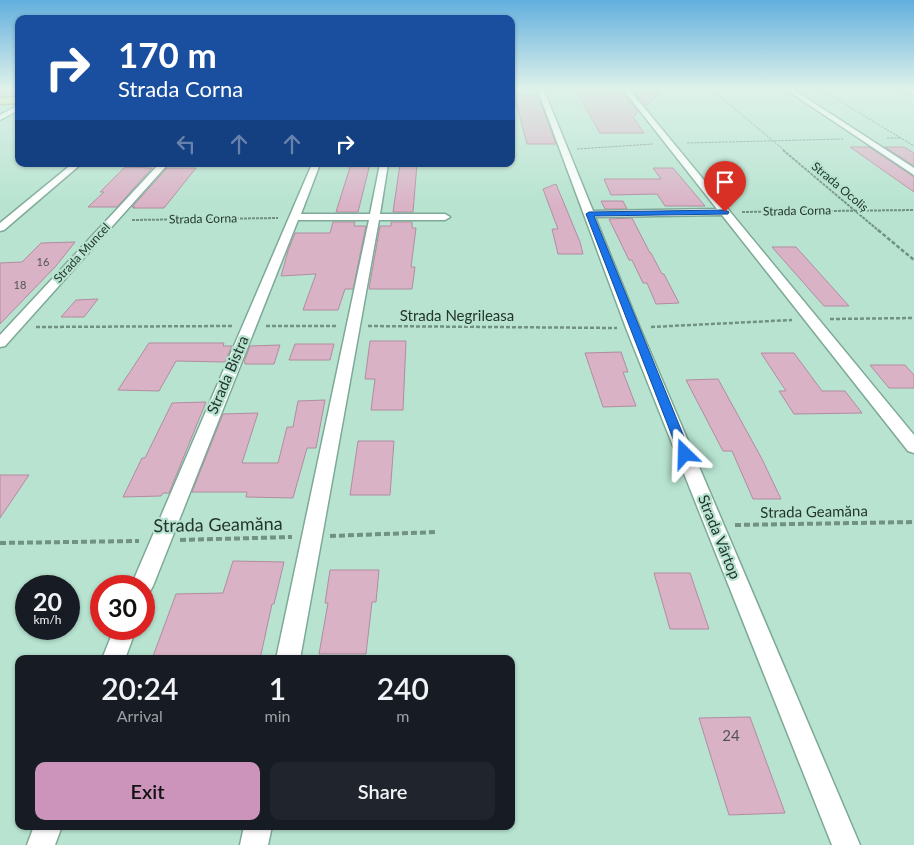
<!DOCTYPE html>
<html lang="en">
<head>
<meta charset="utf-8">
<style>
	body { margin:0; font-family:Lato,sans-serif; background:#20242c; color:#f1f3f6; height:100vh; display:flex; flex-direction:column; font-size:19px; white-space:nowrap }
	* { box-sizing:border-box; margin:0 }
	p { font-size:16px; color:#9ea1a6 }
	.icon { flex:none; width:28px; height:28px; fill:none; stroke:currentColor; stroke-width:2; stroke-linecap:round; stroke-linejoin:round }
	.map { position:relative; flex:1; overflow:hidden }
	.side { position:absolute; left:15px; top:655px; width:500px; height:175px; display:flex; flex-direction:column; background:#171b24; border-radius:10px; box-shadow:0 1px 4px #0004 }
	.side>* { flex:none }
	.guide { position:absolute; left:15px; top:15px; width:500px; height:152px; border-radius:10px; box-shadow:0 1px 4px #0004; background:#1a4fa0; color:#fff; overflow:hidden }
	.speed { position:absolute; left:15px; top:575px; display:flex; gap:10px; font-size:25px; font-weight:700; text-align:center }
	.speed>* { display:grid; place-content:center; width:65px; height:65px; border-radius:50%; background:#171b24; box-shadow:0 1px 4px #0004; line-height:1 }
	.speed small { font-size:12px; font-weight:400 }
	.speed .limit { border:8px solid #d22; background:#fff; color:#111 }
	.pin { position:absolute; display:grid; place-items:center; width:42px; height:42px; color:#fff; margin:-51px -21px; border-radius:50% 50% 50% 0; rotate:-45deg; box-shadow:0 0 5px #0007 }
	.pin .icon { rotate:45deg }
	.me { position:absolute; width:55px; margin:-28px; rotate:338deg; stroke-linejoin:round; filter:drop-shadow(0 0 4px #0008) }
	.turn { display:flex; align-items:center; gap:18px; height:105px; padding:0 20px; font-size:22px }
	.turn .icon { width:65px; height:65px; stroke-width:2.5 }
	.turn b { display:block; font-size:35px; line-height:42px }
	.lanes { display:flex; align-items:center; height:48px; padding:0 20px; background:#0003; justify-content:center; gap:25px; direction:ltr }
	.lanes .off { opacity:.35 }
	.eta { display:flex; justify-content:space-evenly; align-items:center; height:85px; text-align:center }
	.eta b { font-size:30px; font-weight:600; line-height:35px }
	.primary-button { display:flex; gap:10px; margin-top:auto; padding:10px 20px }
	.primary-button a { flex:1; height:58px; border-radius:10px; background:#cc94ba; color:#111; font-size:20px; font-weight:600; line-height:58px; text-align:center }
	.primary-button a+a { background:#20242c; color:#f1f3f6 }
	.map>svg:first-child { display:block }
	.building { fill:#dab2c6; stroke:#b28c9f }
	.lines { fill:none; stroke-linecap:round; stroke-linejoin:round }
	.minor-casing { stroke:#7ea997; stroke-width:3 }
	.tertiary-casing { stroke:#7ea997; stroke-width:3 }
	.primary-casing { stroke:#8e9147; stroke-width:3 }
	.path-far3 { stroke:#719183; stroke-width:1; stroke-dasharray:2.5 1; stroke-linecap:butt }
	.path-far2 { stroke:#719183; stroke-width:2; stroke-dasharray:3 1; stroke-linecap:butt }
	.path-far1 { stroke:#719183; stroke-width:2.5; stroke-dasharray:4 2; stroke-linecap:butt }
	.path { stroke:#719183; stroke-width:4; stroke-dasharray:6 3; stroke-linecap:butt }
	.minor { fill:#fff; fill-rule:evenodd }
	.tertiary { fill:#fff; fill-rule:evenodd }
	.primary { fill:#dddb99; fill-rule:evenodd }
	.route { fill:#1a73e8; stroke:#114b97 }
	.labels { text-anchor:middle; stroke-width:4.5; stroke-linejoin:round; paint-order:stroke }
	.far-number-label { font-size:11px; fill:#515453 }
	.far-street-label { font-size:12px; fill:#23352d; stroke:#b7e3d0 }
	.street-label { font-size:15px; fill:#23352d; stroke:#b7e3d0 }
	.near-number-label { font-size:15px; fill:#515453 }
	.near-street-label { font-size:18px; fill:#23352d; stroke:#b7e3d0 }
</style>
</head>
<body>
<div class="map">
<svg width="914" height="845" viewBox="0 0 914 845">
	<rect width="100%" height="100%" fill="#b7e3d0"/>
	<path class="building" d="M6,88H19V95L0,96V93Z
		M613,88L615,92H623L638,112L633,117L644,133H600L575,89Z
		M634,92H661L645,106Z
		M514,95H538L556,144H527Z
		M850,147H869L914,177V192Z
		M885,147H904L914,153V166Z
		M351,164H370L358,212H336Z
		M400,164H417L413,212H393Z
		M125,167L152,168L117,207H88L104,192H100Z
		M167,168H196L164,208H133L135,207H132Z
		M653,168H673L705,206H665L657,194L611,195L604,179H661Z
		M556,184L580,242L583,254H558L552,229H558L543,189Z
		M601,201H623L627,209H605Z
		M632,218L650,253H651L662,274H664L679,303L656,304L647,283H643L632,260H629L609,219Z
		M333,222H355L354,226H366L353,289H345L338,310H303L316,274L281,276L288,251L295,233H330Z
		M391,222H412V228H416L411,267H415L412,289H369L380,226H391Z
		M75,242L56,266L0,324V263L22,262L41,243Z
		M772,247H796L849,306H824Z
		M98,299L84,317H61L76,300Z
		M370,341H406L403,410H371L375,379H365Z
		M149,343H224L223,346H232L225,362L176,361L159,391L118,390Z
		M295,344H334L330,360H289Z
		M280,345L274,364H245V362H244L250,346Z
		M621,352L628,372H623L636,406L603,407L585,353Z
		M761,353H794L822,391H845L862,413L794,414L779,391H786Z
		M870,365H905L914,375V388H889Z
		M718,379L762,459L781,499H753L732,451H723L686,380Z
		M325,400L316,448H307L293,498L246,497L247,492H192L223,414L258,413L242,463H278L287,427H293L298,401Z
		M206,402L169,493H163L161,496L123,497L142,458H145L172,403Z
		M358,441H394L390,495H350Z
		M0,475H29L0,518Z
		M233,561L284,562L274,604H272L260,659H152L176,594L223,593Z
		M330,570H379L376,602H372L366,654H319L328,603H325Z
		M654,573H690L709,629H670Z
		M750,717L785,813L729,815L699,718Z"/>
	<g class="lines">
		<defs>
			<path id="minor" d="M537,88H543L593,211L717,209L622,88H628L914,435V453L908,451L722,215L595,217L640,328L860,845H832L626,328Z
				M784,88H791L914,168V175Z
				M19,105V110L0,120V115Z
				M72,164H81L4,230L0,231V223Z
				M159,164H168L5,346L0,347V335Z
				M312,164H320L301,214H370L380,164H388L380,214H445L450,217L445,220H379L300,659H276L369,220H298L153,586L149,593L144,595V586H131Z
				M114,629H136L125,659H102Z
				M34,826H62L55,845H27Z
				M244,826H272L268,845H240Z"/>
			<path id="tertiary" d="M901,88L914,89V95Z"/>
			<path id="primary" d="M19,97V103L0,104V98Z"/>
		</defs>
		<use href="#minor" class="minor-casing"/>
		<use href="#tertiary" class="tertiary-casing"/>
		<use href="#primary" class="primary-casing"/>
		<path class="path-far3" d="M710,88L785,151
			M818,88L914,146
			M887,138H901
			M687,143L843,139
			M577,149L653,144"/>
		<path class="path-far2" d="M783,150L879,231
			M742,212L914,210
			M132,220L278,218"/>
		<path class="path-far1" d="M878,230L914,260
			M830,319L914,318
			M266,326H337
			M368,326L617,328
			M36,327L232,326
			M651,327L792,320"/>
		<path class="path" d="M735,525L914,522
			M330,536L437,532
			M180,540L292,537
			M0,543L139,541"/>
		<use href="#minor" class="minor"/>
		<use href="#tertiary" class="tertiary"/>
		<use href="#primary" class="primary"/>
	</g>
	<linearGradient id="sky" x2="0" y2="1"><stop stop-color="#62afde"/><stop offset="0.43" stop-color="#dff2ea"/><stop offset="1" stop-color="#dff2ea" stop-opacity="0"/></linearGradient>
	<rect width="914" height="206" fill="url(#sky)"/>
	<path class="route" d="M725,210L729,212L728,214L594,216L691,454L685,458L679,454L586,214L589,212Z"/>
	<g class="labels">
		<g class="far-number-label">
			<text x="43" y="266">16</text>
			<text x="20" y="289">18</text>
		</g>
		<g class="far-street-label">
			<text transform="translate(840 187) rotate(40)" y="4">Strada Ocoliș</text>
			<text transform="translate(797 211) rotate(-1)" y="4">Strada Corna</text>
			<text transform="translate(203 219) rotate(-1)" y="4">Strada Corna</text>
			<text transform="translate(82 253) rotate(-47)" y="4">Strada Muncel</text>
		</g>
		<g class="street-label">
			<text x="457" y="321">Strada Negrileasa</text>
			<text transform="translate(228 375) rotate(-67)" y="5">Strada Bistra</text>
			<text transform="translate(814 512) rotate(-1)" y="5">Strada Geamăna</text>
			<text transform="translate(719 537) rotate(68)" y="5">Strada Vârtop</text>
		</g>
		<g class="near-number-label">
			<text x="731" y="741">24</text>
		</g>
		<g class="near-street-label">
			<text transform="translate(218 525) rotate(-1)" y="6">Strada Geamăna</text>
		</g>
	</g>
</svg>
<div class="speed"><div>20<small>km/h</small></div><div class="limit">30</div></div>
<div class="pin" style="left:725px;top:212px;background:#d93025"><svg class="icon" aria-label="arrive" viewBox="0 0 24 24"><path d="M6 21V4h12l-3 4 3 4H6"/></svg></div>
<svg class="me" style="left:685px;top:454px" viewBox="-20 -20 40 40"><path d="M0-17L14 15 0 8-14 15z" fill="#1a73e8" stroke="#fff" stroke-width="4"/></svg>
<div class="guide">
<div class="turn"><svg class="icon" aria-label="right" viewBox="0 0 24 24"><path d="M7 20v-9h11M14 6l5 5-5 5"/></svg><div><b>170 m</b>Strada Corna</div></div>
<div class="lanes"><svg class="icon off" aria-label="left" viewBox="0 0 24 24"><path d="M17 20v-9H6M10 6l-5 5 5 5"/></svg><svg class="icon off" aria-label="ahead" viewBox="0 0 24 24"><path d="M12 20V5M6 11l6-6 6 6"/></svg><svg class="icon off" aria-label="ahead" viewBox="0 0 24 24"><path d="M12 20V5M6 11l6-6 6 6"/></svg><svg class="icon" aria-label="right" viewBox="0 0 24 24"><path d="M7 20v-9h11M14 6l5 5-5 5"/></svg></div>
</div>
<section class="side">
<div class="eta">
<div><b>20:24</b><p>Arrival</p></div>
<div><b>1</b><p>min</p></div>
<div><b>240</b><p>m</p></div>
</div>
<div class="primary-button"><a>Exit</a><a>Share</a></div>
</section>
</div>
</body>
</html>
